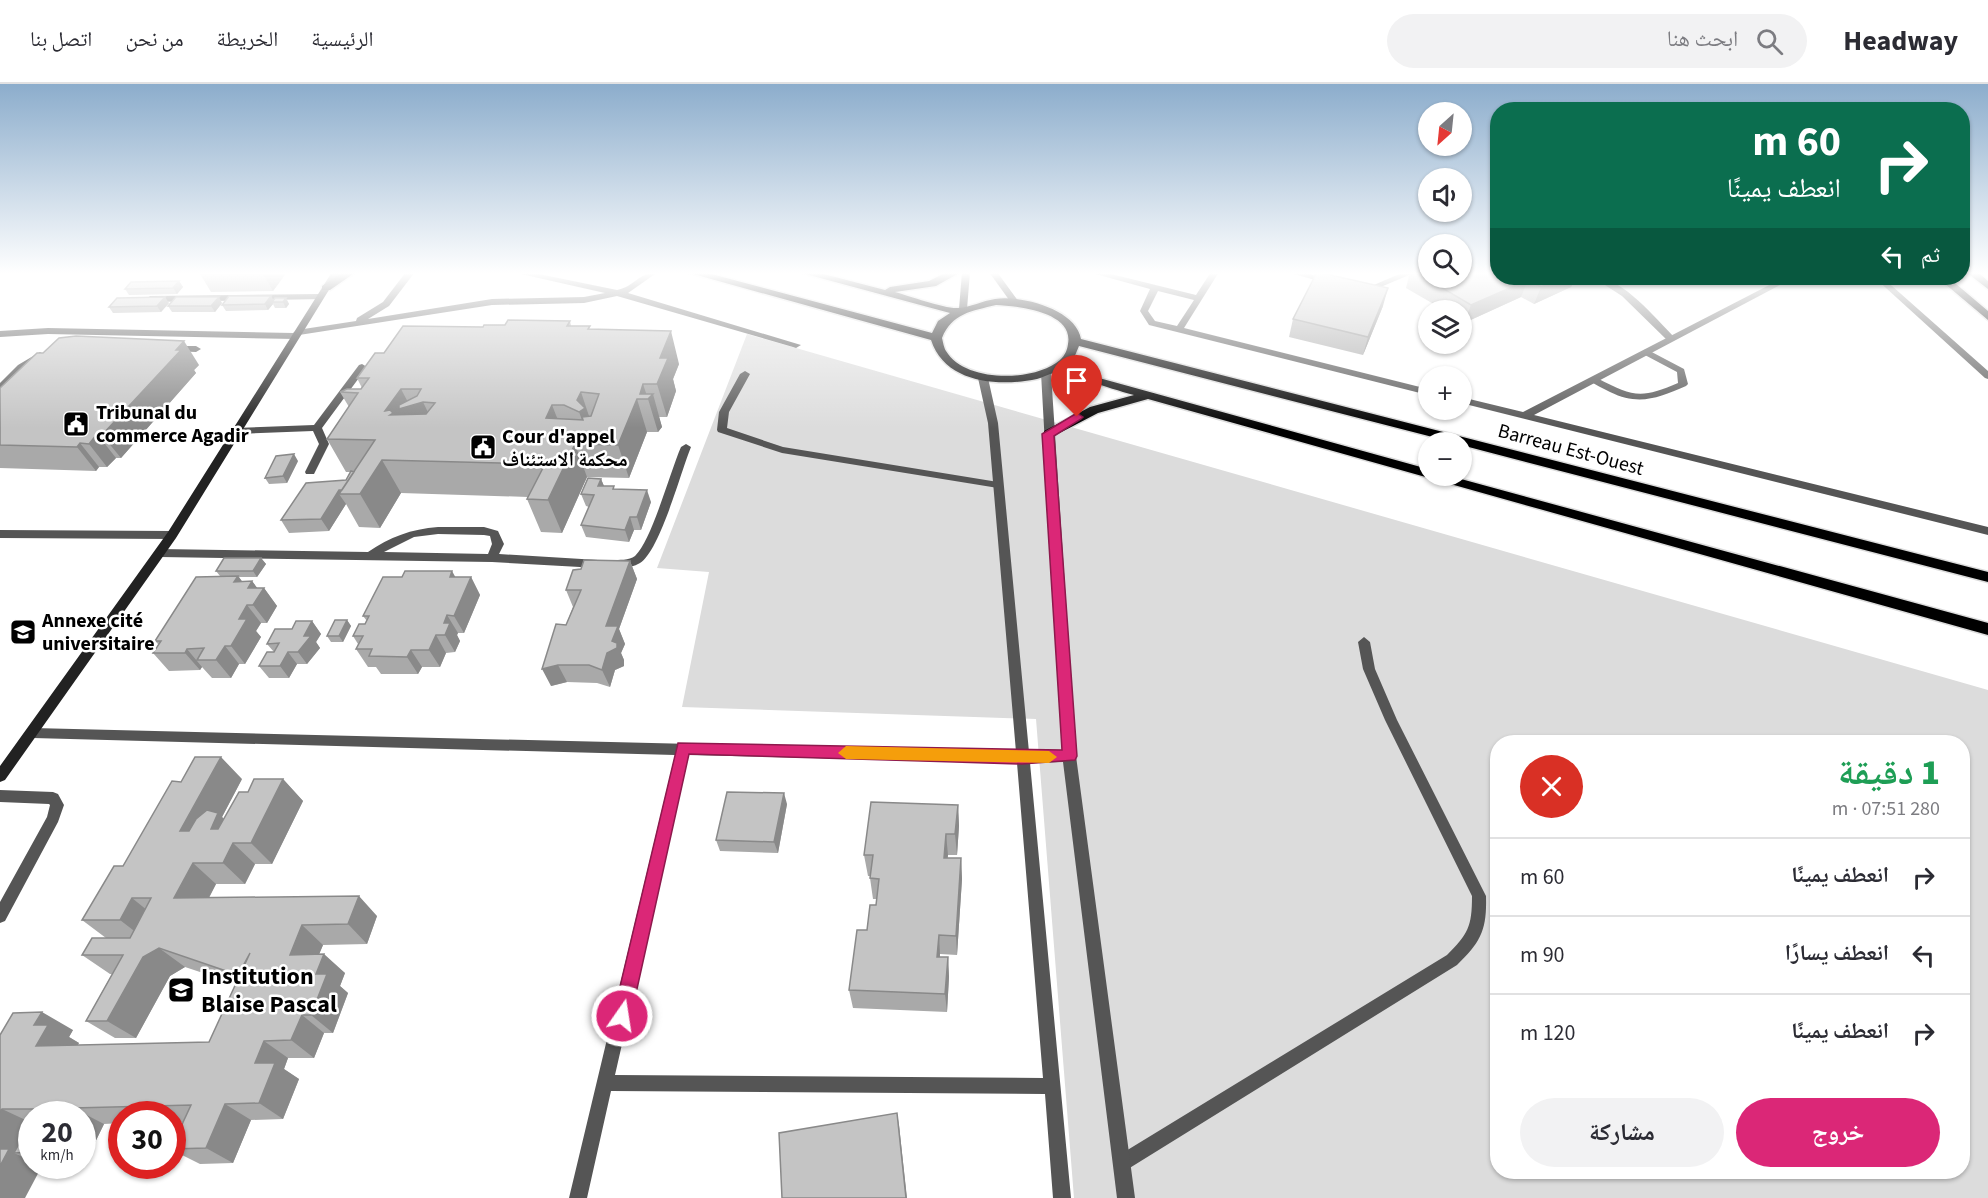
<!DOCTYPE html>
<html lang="ar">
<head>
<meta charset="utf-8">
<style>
	body { margin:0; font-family:"Source Sans 3","Noto Naskh Arabic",sans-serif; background:#f2f2f3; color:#2b2b33; direction:rtl; height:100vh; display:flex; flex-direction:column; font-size:22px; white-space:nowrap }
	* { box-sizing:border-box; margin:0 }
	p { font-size:20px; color:#7c7c81 }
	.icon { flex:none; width:33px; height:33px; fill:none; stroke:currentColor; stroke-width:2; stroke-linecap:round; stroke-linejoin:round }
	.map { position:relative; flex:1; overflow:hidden; direction:ltr }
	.details { position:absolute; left:1490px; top:651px; width:480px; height:444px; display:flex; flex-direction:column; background:#fff; border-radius:24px; box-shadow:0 2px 4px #0004; direction:rtl }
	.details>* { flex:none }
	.top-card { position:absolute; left:1490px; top:18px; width:480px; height:183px; border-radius:24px; box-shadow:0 2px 4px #0004; direction:rtl; background:#0b6e4f; color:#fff; overflow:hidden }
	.needle { width:39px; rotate:207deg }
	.tools { position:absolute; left:1418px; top:18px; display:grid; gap:12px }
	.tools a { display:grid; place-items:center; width:54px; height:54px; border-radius:50%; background:#fff; box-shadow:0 2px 4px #0004; font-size:30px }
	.speed { position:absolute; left:18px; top:1017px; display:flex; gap:12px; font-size:30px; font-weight:700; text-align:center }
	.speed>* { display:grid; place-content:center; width:78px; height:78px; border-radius:50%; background:#fff; box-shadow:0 2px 4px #0004; line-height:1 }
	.speed small { font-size:15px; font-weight:400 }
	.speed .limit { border:9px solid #d22; background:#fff; color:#111 }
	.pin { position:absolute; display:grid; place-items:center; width:51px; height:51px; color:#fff; margin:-62px -26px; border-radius:50% 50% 50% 0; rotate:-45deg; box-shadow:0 0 6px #0007 }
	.pin .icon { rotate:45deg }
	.me { position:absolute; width:66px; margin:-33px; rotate:13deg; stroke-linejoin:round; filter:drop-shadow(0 0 4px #0008) }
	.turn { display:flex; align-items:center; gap:21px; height:126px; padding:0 30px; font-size:27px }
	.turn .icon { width:78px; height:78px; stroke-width:2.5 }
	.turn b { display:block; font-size:42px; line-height:51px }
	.then { display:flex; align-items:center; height:57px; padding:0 30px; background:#0003; gap:12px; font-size:22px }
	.round { display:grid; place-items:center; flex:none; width:63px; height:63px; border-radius:32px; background:#f2f2f3 }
	.summary { display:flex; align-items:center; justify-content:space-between; height:102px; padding:0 30px }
	h1 { font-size:36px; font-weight:800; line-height:45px; color:#1e9e55 }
	.action { display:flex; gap:12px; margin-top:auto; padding:12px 30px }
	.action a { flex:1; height:69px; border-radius:36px; background:#db2777; color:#fff; font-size:24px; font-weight:800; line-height:69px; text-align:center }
	.action a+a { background:#f2f2f3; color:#2b2b33 }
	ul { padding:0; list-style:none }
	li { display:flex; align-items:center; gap:18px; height:78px; padding:0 30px; border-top:2px solid #e1e1e2 }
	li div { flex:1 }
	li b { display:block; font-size:22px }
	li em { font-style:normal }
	header { display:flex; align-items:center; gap:36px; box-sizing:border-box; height:84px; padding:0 30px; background:#fff; border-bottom:2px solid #e1e1e2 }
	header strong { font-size:28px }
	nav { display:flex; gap:33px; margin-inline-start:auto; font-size:21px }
	.search { width:420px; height:54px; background:#f2f2f3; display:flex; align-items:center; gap:15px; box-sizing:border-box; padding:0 21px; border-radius:33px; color:#7c7c81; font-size:22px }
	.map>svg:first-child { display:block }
	.green { fill:#dcdcdc; fill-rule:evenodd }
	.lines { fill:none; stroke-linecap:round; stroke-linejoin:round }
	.primary-casing { stroke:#dbdbdb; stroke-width:3 }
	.lane { fill:#555; fill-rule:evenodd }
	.street { fill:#555; fill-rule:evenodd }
	.secondary { fill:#222; fill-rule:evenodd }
	.primary { fill:#000; fill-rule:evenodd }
	.wall { fill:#a9a9a9 }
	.shaded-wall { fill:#898989 }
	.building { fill:#c4c4c4; stroke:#898989; stroke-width:1.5; fill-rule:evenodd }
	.route { fill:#db2777; stroke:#8e194d; stroke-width:1.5 }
	.slow { fill:#f59e0b }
	.labels { text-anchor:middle; stroke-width:5; stroke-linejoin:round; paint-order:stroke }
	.poi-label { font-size:20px; font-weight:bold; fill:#000; stroke:#fff; text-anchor:start }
	.street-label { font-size:20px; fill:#000; stroke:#fff }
	.near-poi-label { font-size:24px; font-weight:bold; fill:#000; stroke:#fff; text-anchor:start }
</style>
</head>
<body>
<header>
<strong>Headway</strong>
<div class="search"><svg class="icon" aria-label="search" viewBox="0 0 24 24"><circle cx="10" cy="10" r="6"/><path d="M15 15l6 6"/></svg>ابحث هنا</div>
<nav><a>الرئيسية</a><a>الخريطة</a><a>من نحن</a><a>اتصل بنا</a></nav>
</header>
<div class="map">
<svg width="1988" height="1114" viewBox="0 0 1988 1114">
	<rect width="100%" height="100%" fill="#fff"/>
	<path class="green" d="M747,250L1988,606V1114H1074L1036,635L682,623L709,488L657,484ZM1497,658H1962V1088H1497Z"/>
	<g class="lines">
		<defs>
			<path id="primary" d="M343,188H356L330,206H322V202Z
				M686,188H704L932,249L938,237L950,229L798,188H816L885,206L890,203L929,197L947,188H961L936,202L895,208C910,212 945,225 958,224C971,223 982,217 995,215C1021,211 1076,225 1081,255L1988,488V498L1461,361V358H1452L1079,262L1074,274L1063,284L1428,385V392H1450L1988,539V551L1148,315L1098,329L1052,353H1044V347L1090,323L1134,311C1121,308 1063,288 1054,289C1048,290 1042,294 1037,295C998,303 945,299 931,256ZM996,221C1018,222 1074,228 1068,260C1067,267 1065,271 1060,276C1035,298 965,299 946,267C944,264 943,258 942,254C952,229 972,227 996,221Z
				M1966,188H1978L1988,197V205Z
				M1938,194H1949L1988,227V236Z"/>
		</defs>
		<use href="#primary" class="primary-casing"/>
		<path class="lane" d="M406,188H415L389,222L368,235L492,215L584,213L605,209L512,188H529L617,206C634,203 639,188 658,188L628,209L801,261L796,264L793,263L617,212L584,219L492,221L299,251L295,255L48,250L0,253V247L48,244L293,249L297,246L356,237L357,234L383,218Z
			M1594,194C1620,191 1656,235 1674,253V257H1668L1622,212Z
			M320,210L323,211V215L150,218L146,215L150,212Z
			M173,262H196L201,265L196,268L170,267V263Z
			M1646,265L1684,285L1688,300L1686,302C1658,314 1639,322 1610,308C1603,304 1595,301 1589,296L1594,293L1597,294C1633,313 1641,315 1678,299L1677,288L1643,270L1641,268Z
			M40,268L45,271L43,273L24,285L3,306L0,307V299L18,281Z
			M362,280L367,283L322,344L329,360L314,390H306L305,388L319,360L313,347L236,350L231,347L236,344L314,341L359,281Z
			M745,287L750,290L729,328L727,344L783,363L998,398L1003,401L998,404L782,369L718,348L717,346L719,328L740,290Z
			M686,360L691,363C681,387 660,467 640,479C632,484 620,485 612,483L610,480L612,477C619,475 629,477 635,472C652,456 670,388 681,363Z
			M438,443H484L498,447L504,460L499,470L598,476L604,480L598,484L492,478L160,473L154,469L160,465L368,468C390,453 411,445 438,443ZM438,450L484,451L490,452L492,460L488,470L384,468L414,453Z
			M1364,553L1370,558L1375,585L1397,636L1486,812C1487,846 1481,858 1457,881L1128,1085L1122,1088L1116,1085L1113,1079L1116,1073L1447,871C1468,850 1472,843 1472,812L1385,636L1363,585L1358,558Z
			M0,706L53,708L58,710L64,721L58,738L5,837L0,839V818L47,733L50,721L49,720L0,718Z"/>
		<path class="street" d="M1088,188H1103L1196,211L1211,188H1219L1184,244L1428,305V311L1149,241L1140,227L1150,205ZM1158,207L1194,216L1177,242L1155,237L1148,227Z
			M1287,188H1303L1333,197L1329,200Z
			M1404,188H1416L1369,208L1362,206Z
			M1783,194H1793L1534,331L1988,443V451L1461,319V313L1523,328Z
			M1875,194H1883L1988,287V295L1985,294Z
			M1046,286L1051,289L1076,672L1135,1114H1117L1063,678L1030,679L1071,1114H1053L1045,1010L611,1007L587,1114H569L675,671L33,654L28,653L27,649L28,645L33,644L1016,668L988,339L978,294L983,291L988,294L998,339L1029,668L1062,667L1041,289ZM688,671L1017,679L1043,994L615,991Z
			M0,446L172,447L177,451L172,455L0,454Z"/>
		<path class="secondary" d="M332,188H340L176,454L5,696L0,698V682L168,448Z
			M962,188H970L967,225L963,228L959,225Z
			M989,188H997L1019,218L1018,220H1012Z"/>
		<use href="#primary" class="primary"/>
	</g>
	<path class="wall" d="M199,188H287L273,207L211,208Z
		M1410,188H1428L1576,194L1571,203L1534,220L1521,213L1464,239L1461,237V226H1444L1406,204Z
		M179,197L183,203L177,210L129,211L125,205Z
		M286,214L289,220L286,224H275L273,220L268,226L226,227L222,221Z
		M169,219L161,228L113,229L109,223Z
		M222,219L215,228H172L168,222Z
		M1383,222L1363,271L1289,253L1293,235Z
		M570,237L571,242L591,245L679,280L673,295L676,307L667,333H659L662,343L658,348H647L629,394L587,393L562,449L541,448L527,415L528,413L401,409L380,444L359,443L346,420L329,447L289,449L281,436L346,396L351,388H346L327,355L349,323L340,308L361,305L362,304L357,294L384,269L483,243Z
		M199,281L194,286L196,289L121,374H116L107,383H99L96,387L0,384V304Z
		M298,377L287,399L269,400L265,394Z
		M601,395L604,402L615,405L651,418L641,446H634L629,458L586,453L581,441L589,423L586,422L581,410Z
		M261,474L266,480L257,493H239L242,498L252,497L257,504H264L277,522L267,539H261L256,547L261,553L245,580H239L231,594H212L202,583L200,586L169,587L153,569L159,561L155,557L220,492L216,487Z
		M630,477L637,495L619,545L625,560L621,569L624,576V582L615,586L610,603L597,599L567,598L551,602L566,541L573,523L566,506L581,485Z
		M402,493H471L480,511L464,549H458L457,551L460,557L455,568L446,569L440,583H422L418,590H381L376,583H368L356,565L358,560L353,552L365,540L367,537L363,532Z
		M347,536L351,542L343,558H331L327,552Z
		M312,537L321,550L316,558L320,564L307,580H297L289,594H269L259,582L274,568L267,560L292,545Z
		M242,695L222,733L224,735L248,708L283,695L303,717L272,780H255L245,800H216L209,814L377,832L367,860L323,861L319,870L345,889L340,902L348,909L333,949H324L314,974H288L284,985L299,995L283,1035L251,1036L233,1079L200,1080L172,1066V1062L183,1038H172V1030H122V1039L104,1040L83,1083H48L43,1082H82V1030H32V1082L0,1114V951L73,946L69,953L79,959L77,961L209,958L236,900L185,883L170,892L136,954H115L86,937L112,890H110L82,871L106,854L82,836L123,782Z
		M787,720L778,769L720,767L716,756Z
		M958,721L959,742L957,771H948L947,774H961L962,795L957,871L940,870V873H948L949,893L947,928L853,924L849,906L867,846L876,821L877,815H873L870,794V792H868L864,771Z"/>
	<path class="shaded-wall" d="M262,188H287L273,207Z
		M1562,194H1576L1571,203L1534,220L1541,203Z
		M1528,196L1521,213L1464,239L1471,221Z
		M179,197L183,203L177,210L173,204Z
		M1388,204L1383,222L1363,271L1368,253Z
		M271,212L275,218H272L273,220L268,226L265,220Z
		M165,213L169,219L161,228L157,222Z
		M219,213L222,219L215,228L211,222Z
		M286,214L289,220L286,224L283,218Z
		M671,247L679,280L673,295L676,307L667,333L657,300L660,274Z
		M184,257L199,281L194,286L196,289L121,374L102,351Z
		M643,300L648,315L653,310L662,343L658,348L648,315L640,310Z
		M401,305L410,322L423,318L439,351L385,327Z
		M581,308L592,341L582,333L591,360L579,328L577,316Z
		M637,315L647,348L629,394L618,361Z
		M552,321L565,354L546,334Z
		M97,350L116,374L107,383L89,360Z
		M80,359L99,383L96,387L77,363Z
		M575,360L587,393L562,449L548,416Z
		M294,370L298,377L287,399L283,392Z
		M382,376L401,409L380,444L360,410Z
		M601,395L606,407L598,402Z
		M339,406L342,410H339L346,420L329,447L321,435Z
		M647,406L651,418L641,446L637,433Z
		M630,433L634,446L629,458L625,446Z
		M261,474L266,480L257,493L253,487Z
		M630,477L637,495L619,545L625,560L621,569L624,576V582L615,586L610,603L602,586L606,542Z
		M452,487L462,505L450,493Z
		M238,492L252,510L234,498Z
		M471,493L480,511L464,549L454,532Z
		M252,497L261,509L264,504L277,522L267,539L253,521L248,504Z
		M247,521L261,539L256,547L261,553L245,580L231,562L239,535Z
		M447,531L458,549L457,551L460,557L455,568L445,551L444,539Z
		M347,536L351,542L343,558L339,552Z
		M312,537L321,550L316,558L320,564L307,580L298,568L304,552Z
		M436,551L446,569L440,583L429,566Z
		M225,562L239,580L231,594L216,576Z
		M187,565L202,583L200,586L185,569Z
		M411,566L422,583L418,590L407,573Z
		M288,568L297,580L289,594L280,582Z
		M558,581L567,598L551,602L542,585Z
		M221,673L242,695L222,733L239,751L233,759L255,780L245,800L223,779L180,747Z
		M283,695L303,717L272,780L251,759Z
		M784,709L787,720L778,769L774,758Z
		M958,721L959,742L957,771L955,750Z
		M946,750L948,771L946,794L944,774Z
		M961,774L962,795L957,871L956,852Z
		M193,779L216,800L198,834L174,814Z
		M359,812L377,832L367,860L348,840Z
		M132,814L158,835L146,856L120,836Z
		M302,841L323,861L311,890L290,871Z
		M939,851L940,870L938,892L937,873Z
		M159,864L185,883L170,892L136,954L107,937L143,873Z
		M324,870L345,889L340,902L348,909L333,949L311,931L316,890Z
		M948,873L949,893L947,928L945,910Z
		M42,928L73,946L69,953L79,959L68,980L36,962L34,941Z
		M302,931L324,949L314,974L291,956Z
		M264,957L288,974L284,985L299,995L283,1035L259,1019L255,979Z
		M225,1020L251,1036L233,1079L206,1064Z
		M73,1024L104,1040L83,1083L80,1082H82V1030H69Z
		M2,1025L32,1039L14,1069L32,1077V1082H42L25,1114H0V1028Z
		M897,1029L899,1041L907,1114H906Z"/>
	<path class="building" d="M1317,188L1388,204L1368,253L1293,235Z
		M1415,188H1428V194H1461V188H1497V194H1562L1541,203L1528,196L1471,221Z
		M179,197L173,204L125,205L131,198Z
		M229,212H271L265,220L222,221Z
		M165,213L157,222L109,223L117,214Z
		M176,213H219L211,222H168Z
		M275,214H286L283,218H272Z
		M508,236L570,237L567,242H590L588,245L671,247L660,274H668L657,300H643L640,310H653L648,315H637L618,361L575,360L548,416L527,415L545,380L382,376L360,410H339L375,356L327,355L358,309L340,308L347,305H361L369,294H357L375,269H384L403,242L483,243L484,241H505ZM401,305H421L417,312L399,321V325L423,318L435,319L426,330L390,331L393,329L390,326L385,327ZM581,308L599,310L591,332L582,333L583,336L546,334L552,321H564L579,328L585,324L577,316Z
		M76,252L184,257L176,266H181L102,351L97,350L89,360L80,359L77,363L0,361V304L37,269H43L59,254Z
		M294,370L283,392L265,394L276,372Z
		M351,387L354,388L342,406H339L321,435L281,436L306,399L346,396Z
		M588,394L601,395L598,402H614L613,405L647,406L637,433H630L625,446L581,441L594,411L581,410Z
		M224,474H261L253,487H216Z
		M584,476L630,477L606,542H618L612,557L617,559V564L607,569L602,586L589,581H558L542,585L556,540L566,541L581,506H566L573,486L581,485Z
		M405,487H452L450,493H471L454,532L447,531L444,539H450L445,551H436L429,566H411L407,573L369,572L372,565H356L363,552H353L359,540H365L369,532H363L383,493H402Z
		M238,492L234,498L252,497L248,504H264L253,521H247L239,535H247L231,562H225L216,576H197L204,564L187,565L185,569H153L161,557H155L196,493Z
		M335,536H347L339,552H327Z
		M296,537H312L304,552H311L298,568H288L280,582H259L267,568H274L279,559L267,560L275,545H292Z
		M195,673H221L180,747H189L196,735L207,726L218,729L211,745H218L239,708H248L254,695H283L251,759H233L223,779H193L174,814L359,812L348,840L302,841L290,871L324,870L316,890H327L311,931H302L291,956L264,957L255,979H275L259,1019L225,1020L206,1064L172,1065V1062L191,1021L73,1024L69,1030H34L37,1025H2L0,1028V951L13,929L42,928L34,941H48L36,962L209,958L250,869L238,891L159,864L143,873L107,937H86L123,871H82L92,854H130L151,814H132L120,836H82L114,782H123L172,697L181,698Z
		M727,708L784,709L774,758L716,756Z
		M871,718L958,721L955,750H946L944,774H961L956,852L939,851L937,873H948L945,910L849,906L857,846H867L870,821H876L879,795L870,794L873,771H864Z
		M897,1029L906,1114H782L779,1049Z
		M32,1036V1068L14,1069Z
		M0,1065H9L0,1082Z"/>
	<linearGradient id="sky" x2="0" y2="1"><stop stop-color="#8cadcc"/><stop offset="0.55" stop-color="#fff"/><stop offset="1" stop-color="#fff" stop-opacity="0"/></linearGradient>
	<rect width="1988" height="344" fill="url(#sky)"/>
	<path class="route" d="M1077,329L1083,333L1081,335L1054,352L1077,672L1075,676L1022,680L689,670L631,932L628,938L622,940L616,938L613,932L678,659L1062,666L1042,350Z"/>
	<path class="slow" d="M846,662L1049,667L1057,673L1049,679L846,675L838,669Z"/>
	<defs>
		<symbol id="civic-square" viewBox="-11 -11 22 22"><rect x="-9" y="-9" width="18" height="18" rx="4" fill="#000" stroke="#fff"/><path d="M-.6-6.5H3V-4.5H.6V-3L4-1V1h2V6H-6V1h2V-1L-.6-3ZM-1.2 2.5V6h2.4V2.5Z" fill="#fff"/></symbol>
		<symbol id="university-square" viewBox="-11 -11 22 22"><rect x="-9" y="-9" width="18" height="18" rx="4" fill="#000" stroke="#fff"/><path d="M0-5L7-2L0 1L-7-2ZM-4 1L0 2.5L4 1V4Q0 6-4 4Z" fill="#fff"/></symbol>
		<symbol id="school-square" viewBox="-11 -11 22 22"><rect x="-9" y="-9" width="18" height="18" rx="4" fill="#000" stroke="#fff"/><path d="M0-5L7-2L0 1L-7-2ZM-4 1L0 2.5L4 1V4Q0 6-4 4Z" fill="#fff"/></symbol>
	</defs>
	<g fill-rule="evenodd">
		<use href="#civic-square" x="61" y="325" width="30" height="30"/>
		<use href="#civic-square" x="468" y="348" width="30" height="30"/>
		<use href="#university-square" x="8" y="533" width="30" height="30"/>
		<use href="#school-square" x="166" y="891" width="30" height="30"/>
	</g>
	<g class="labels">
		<g class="poi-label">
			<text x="96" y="335">Tribunal du<tspan x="96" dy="23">commerce Agadir</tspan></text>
			<text x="502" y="359">Cour d'appel<tspan x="502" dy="23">محكمة الاستئناف</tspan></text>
			<text x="42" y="543">Annexe cité<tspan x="42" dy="23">universitaire</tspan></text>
		</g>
		<g class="street-label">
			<text transform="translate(1571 365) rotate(15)" y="7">Barreau Est-Ouest</text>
		</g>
		<g class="near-poi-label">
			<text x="201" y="900">Institution<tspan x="201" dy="28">Blaise Pascal</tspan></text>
		</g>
	</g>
</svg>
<div class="tools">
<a><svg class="needle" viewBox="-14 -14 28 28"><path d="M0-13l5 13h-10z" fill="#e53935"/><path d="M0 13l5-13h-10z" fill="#7c7c81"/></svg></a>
<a><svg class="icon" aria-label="sound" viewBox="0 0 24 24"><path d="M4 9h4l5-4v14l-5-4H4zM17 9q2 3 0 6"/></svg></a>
<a><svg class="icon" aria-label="search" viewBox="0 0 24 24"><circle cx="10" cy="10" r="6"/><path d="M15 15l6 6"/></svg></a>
<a><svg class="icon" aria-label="layers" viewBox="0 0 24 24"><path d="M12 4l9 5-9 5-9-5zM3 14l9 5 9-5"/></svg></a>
<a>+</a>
<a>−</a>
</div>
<div class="speed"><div>20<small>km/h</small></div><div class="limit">30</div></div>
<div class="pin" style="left:1077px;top:333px;background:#d93025"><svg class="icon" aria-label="arrive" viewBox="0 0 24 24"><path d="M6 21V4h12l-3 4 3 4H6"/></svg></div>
<svg class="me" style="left:622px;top:932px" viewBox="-20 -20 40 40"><circle r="17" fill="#db2777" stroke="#fff" stroke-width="3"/><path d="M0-11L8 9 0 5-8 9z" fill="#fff"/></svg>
<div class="top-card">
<div class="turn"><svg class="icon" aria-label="right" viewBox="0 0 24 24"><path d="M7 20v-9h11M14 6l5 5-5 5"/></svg><div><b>60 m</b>انعطف يمينًا</div></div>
<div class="then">ثم<svg class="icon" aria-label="left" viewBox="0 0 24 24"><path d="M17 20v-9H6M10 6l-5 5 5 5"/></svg></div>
</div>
<section class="details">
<div class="summary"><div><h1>1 دقيقة</h1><p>280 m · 07:51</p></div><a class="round" style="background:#d93025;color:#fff"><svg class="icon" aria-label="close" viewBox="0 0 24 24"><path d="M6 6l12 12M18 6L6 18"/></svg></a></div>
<ul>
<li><svg class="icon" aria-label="right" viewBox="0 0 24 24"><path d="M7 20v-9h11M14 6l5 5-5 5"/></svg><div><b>انعطف يمينًا</b></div><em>60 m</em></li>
<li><svg class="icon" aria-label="left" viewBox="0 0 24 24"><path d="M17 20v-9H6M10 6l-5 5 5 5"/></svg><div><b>انعطف يسارًا</b></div><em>90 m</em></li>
<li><svg class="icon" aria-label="right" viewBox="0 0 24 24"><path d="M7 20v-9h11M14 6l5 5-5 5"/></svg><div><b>انعطف يمينًا</b></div><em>120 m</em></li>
</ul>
<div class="action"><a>خروج</a><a>مشاركة</a></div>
</section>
</div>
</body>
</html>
